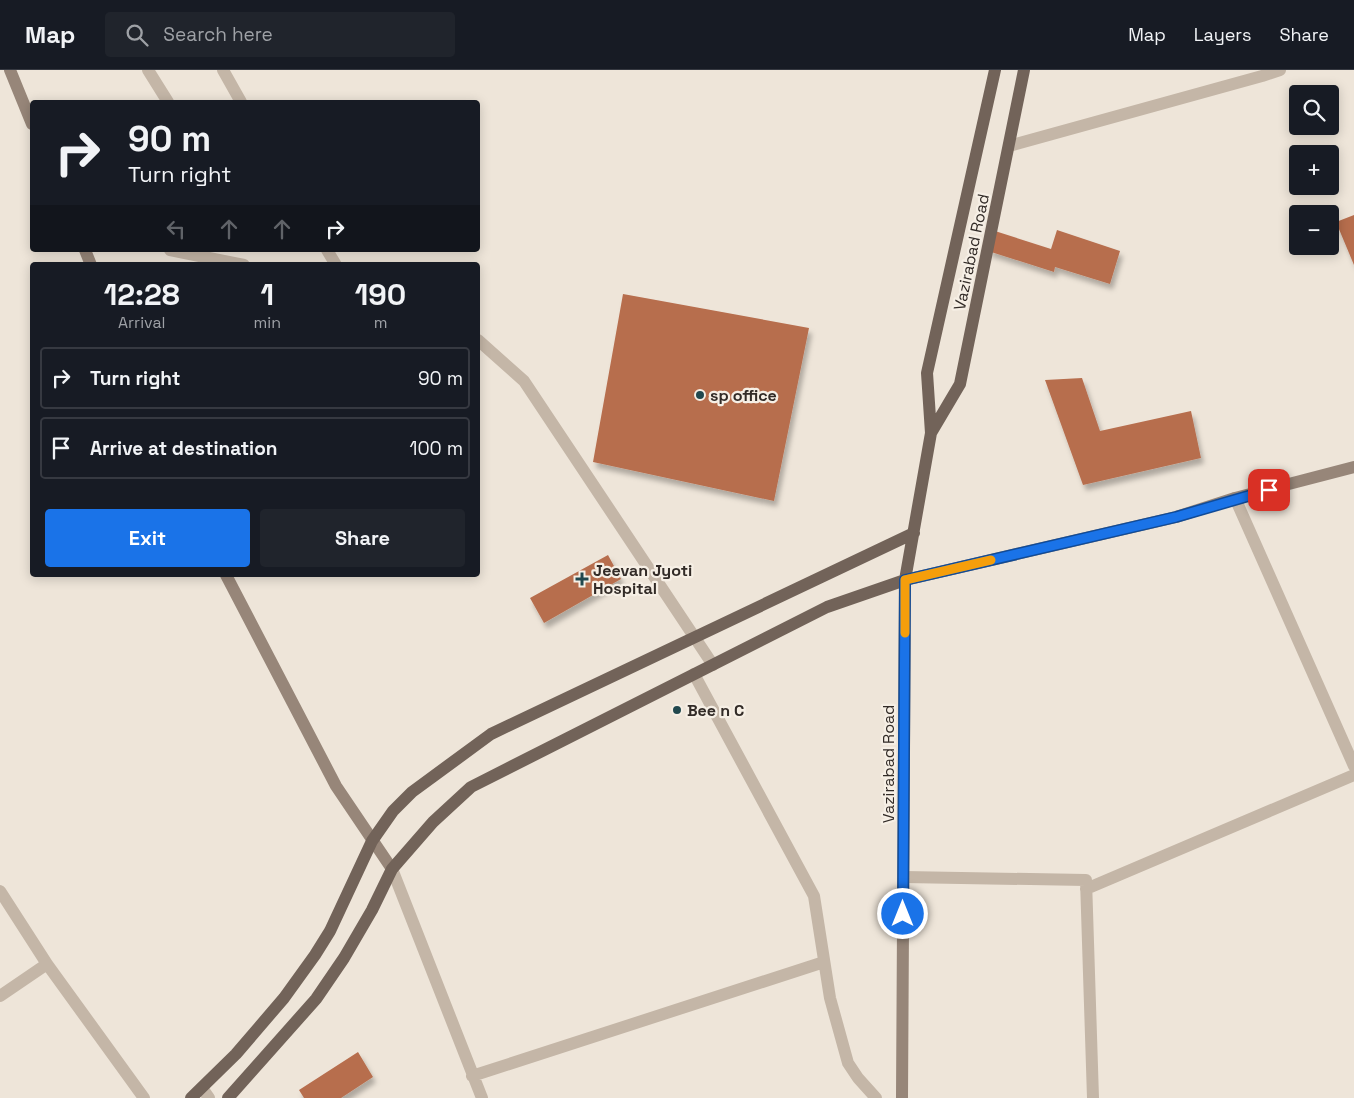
<!DOCTYPE html>
<html lang="en">
<head>
<meta charset="utf-8">
<style>
	body { margin:0; font-family:"Space Grotesk",sans-serif; background:#20242c; color:#f1f3f6; height:100vh; display:flex; flex-direction:column; font-size:19px; white-space:nowrap }
	* { box-sizing:border-box; margin:0 }
	p { font-size:16px; color:#9ea1a6 }
	.icon { flex:none; width:28px; height:28px; fill:none; stroke:currentColor; stroke-width:2; stroke-linecap:round; stroke-linejoin:round }
	.map { position:relative; flex:1; overflow:hidden }
	.side { position:absolute; left:30px; top:192px; width:450px; height:315px; display:flex; flex-direction:column; background:#171b24; border-radius:5px; box-shadow:0 2px 12px #0003 }
	.side>* { flex:none }
	.guide { position:absolute; left:30px; top:30px; width:450px; height:152px; border-radius:5px; box-shadow:0 2px 12px #0003; background:#171b24; color:#f1f3f6; overflow:hidden }
	.buttons { position:absolute; left:1289px; top:15px; display:grid; gap:10px }
	.buttons a { display:grid; place-items:center; width:50px; height:50px; border-radius:5px; background:#171b24; box-shadow:0 2px 12px #0003; font-size:25px }
	.pin { position:absolute; display:grid; place-items:center; width:42px; height:42px; color:#fff; margin:-21px; border-radius:10px; box-shadow:0 2px 8px #0006 }
	.me { position:absolute; width:55px; margin:-28px; rotate:0deg; stroke-linejoin:round; filter:drop-shadow(0 0 4px #0008) }
	.turn { display:flex; align-items:center; gap:18px; height:105px; padding:0 15px; font-size:22px }
	.turn .icon { width:65px; height:65px; stroke-width:2.5 }
	.turn b { display:block; font-size:35px; line-height:42px }
	.lanes { display:flex; align-items:center; height:48px; padding:0 15px; background:#0003; justify-content:center; gap:25px; direction:ltr }
	.lanes .off { opacity:.35 }
	.eta { display:flex; justify-content:space-evenly; align-items:center; height:85px; text-align:center }
	.eta b { font-size:30px; font-weight:700; line-height:35px }
	.primary-button { display:flex; gap:10px; margin-top:auto; padding:10px 15px }
	.primary-button a { flex:1; height:58px; border-radius:5px; background:#1a73e8; color:#fff; font-size:20px; font-weight:700; line-height:58px; text-align:center }
	.primary-button a+a { background:#20242c; color:#f1f3f6 }
	ul { padding:0; list-style:none }
	li { display:flex; align-items:center; gap:15px; height:62px; margin:0 10px 8px; padding:0 5px; border:2px solid #363941; border-radius:5px }
	li div { flex:1 }
	li b { display:block; font-size:19px }
	li em { font-style:normal }
	header { display:flex; align-items:center; gap:30px; box-sizing:border-box; height:70px; padding:0 25px; background:#171b24; border-bottom:1px solid #363941 }
	header strong { font-size:24px }
	nav { display:flex; gap:28px; margin-inline-start:auto; font-size:18px }
	.search { width:350px; height:45px; background:#20242c; display:flex; align-items:center; gap:12px; box-sizing:border-box; padding:0 18px; border-radius:5px; color:#9ea1a6; font-size:19px }
	.map>svg:first-child { display:block }
	.building { fill:#b76e4e; filter:url(#shadow) }
	.lines { fill:none; stroke-linecap:round; stroke-linejoin:round }
	.street { stroke:#c4b6a7; stroke-width:12 }
	.secondary { stroke:#978679; stroke-width:12 }
	.primary { stroke:#726359; stroke-width:12 }
	.route-casing { stroke:#114b97; stroke-width:12 }
	.route { stroke:#1a73e8; stroke-width:9 }
	.slow { stroke:#f59e0b; stroke-width:9 }
	.poi-dot { fill:#21484e; stroke:#f6efe5; stroke-width:2 }
	.labels { text-anchor:middle; stroke-width:4.5; stroke-linejoin:round; paint-order:stroke }
	.street-label { font-size:16px; fill:#322b27; stroke:#f6efe5 }
	.poi-label { font-size:16px; font-weight:bold; fill:#322b27; stroke:#f6efe5; text-anchor:start }
</style>
</head>
<body>
<header>
<strong>Map</strong>
<div class="search"><svg class="icon" aria-label="search" viewBox="0 0 24 24"><circle cx="10" cy="10" r="6"/><path d="M15 15l6 6"/></svg>Search here</div>
<nav><a>Map</a><a>Layers</a><a>Share</a></nav>
</header>
<div class="map">
<svg width="1354" height="1028" viewBox="0 0 1354 1028">
	<defs>
		<filter id="shadow"><feDropShadow dx="3" dy="5.5" stdDeviation="2.5" flood-color="#0004"/></filter>
	</defs>
	<rect width="100%" height="100%" fill="#eee5d9"/>
	<path class="building" d="M1354,145V195L1336,152Z
		M1057,160L1120,181L1110,214L1055,197L1054,202L988,181L995,161L1051,179Z
		M623,224L809,258L774,431L593,392Z
		M1082,308L1100,361L1191,341L1201,388L1083,415L1045,310Z
		M608,485L621,509L544,553L530,528Z
		M358,982L373,1007L341,1028H304L299,1020Z"/>
	<g class="lines">
		<path class="street" d="M148,0L168,32
			M223,0L241,32
			M1009,76L1262,6L1280,0
			M170,180L244,195
			M327,180L336,195
			M478,270L524,311L713,595
			M1235,428L1354,696
			M694,604L814,826L830,928L848,993L858,1008L876,1028
			M392,799L482,1028
			M904,807L1086,810L1093,1028
			M1086,819L1354,705
			M0,821L47,894L144,1028
			M0,926L47,894
			M472,1006L824,892
			M202,1018L209,1028"/>
		<path class="secondary" d="M10,0L32,54
			M85,180L91,195
			M226,505L336,716L392,799
			M902,1028L905,510L1176,447L1235,428L1354,397"/>
		<path class="primary" d="M931,363L960,314L1024,0
			M191,1028L236,984L284,928L315,885L330,861L372,771L393,741L412,722L491,664L914,463
			M228,1028L316,929L344,888L372,840L392,799L433,752L471,717L827,537L905,510L931,363L927,303L995,0"/>
	</g>
	<g class="lines">
		<defs>
			<path id="route" d="M903,844L905,510L1176,447L1269,420"/>
		</defs>
		<use href="#route" class="route-casing"/>
		<use href="#route" class="route"/>
		<path class="slow" d="M905,563V510L991,490"/>
	</g>
	<g class="poi-dot">
		<circle cx="700" cy="325" r="5"/>
		<path d="M579.5 501.5h5v5h5v5h-5v5h-5v-5h-5v-5h5z"/>
		<circle cx="677" cy="640" r="5"/>
	</g>
	<g class="labels">
		<g class="street-label">
			<text transform="translate(971 182) rotate(-78)" y="6">Vazirabad Road</text>
			<text transform="translate(888 694) rotate(-90)" y="6">Vazirabad Road</text>
		</g>
		<g class="poi-label">
			<text x="710" y="331">sp office</text>
			<text x="593" y="506">Jeevan Jyoti<tspan x="593" dy="18">Hospital</tspan></text>
			<text x="687" y="646">Bee n C</text>
		</g>
	</g>
</svg>
<div class="buttons">
<a><svg class="icon" aria-label="search" viewBox="0 0 24 24"><circle cx="10" cy="10" r="6"/><path d="M15 15l6 6"/></svg></a>
<a>+</a>
<a>−</a>
</div>
<div class="pin" style="left:1269px;top:420px;background:#d93025"><svg class="icon" aria-label="arrive" viewBox="0 0 24 24"><path d="M6 21V4h12l-3 4 3 4H6"/></svg></div>
<svg class="me" style="left:903px;top:844px" viewBox="-20 -20 40 40"><circle r="17" fill="#1a73e8" stroke="#fff" stroke-width="3"/><path d="M0-11L8 9 0 5-8 9z" fill="#fff"/></svg>
<div class="guide">
<div class="turn"><svg class="icon" aria-label="right" viewBox="0 0 24 24"><path d="M7 20v-9h11M14 6l5 5-5 5"/></svg><div><b>90 m</b>Turn right</div></div>
<div class="lanes"><svg class="icon off" aria-label="left" viewBox="0 0 24 24"><path d="M17 20v-9H6M10 6l-5 5 5 5"/></svg><svg class="icon off" aria-label="ahead" viewBox="0 0 24 24"><path d="M12 20V5M6 11l6-6 6 6"/></svg><svg class="icon off" aria-label="ahead" viewBox="0 0 24 24"><path d="M12 20V5M6 11l6-6 6 6"/></svg><svg class="icon" aria-label="right" viewBox="0 0 24 24"><path d="M7 20v-9h11M14 6l5 5-5 5"/></svg></div>
</div>
<section class="side">
<div class="eta">
<div><b>12:28</b><p>Arrival</p></div>
<div><b>1</b><p>min</p></div>
<div><b>190</b><p>m</p></div>
</div>
<ul>
<li><svg class="icon" aria-label="right" viewBox="0 0 24 24"><path d="M7 20v-9h11M14 6l5 5-5 5"/></svg><div><b>Turn right</b></div><em>90 m</em></li>
<li><svg class="icon" aria-label="arrive" viewBox="0 0 24 24"><path d="M6 21V4h12l-3 4 3 4H6"/></svg><div><b>Arrive at destination</b></div><em>100 m</em></li>
</ul>
<div class="primary-button"><a>Exit</a><a>Share</a></div>
</section>
</div>
</body>
</html>
